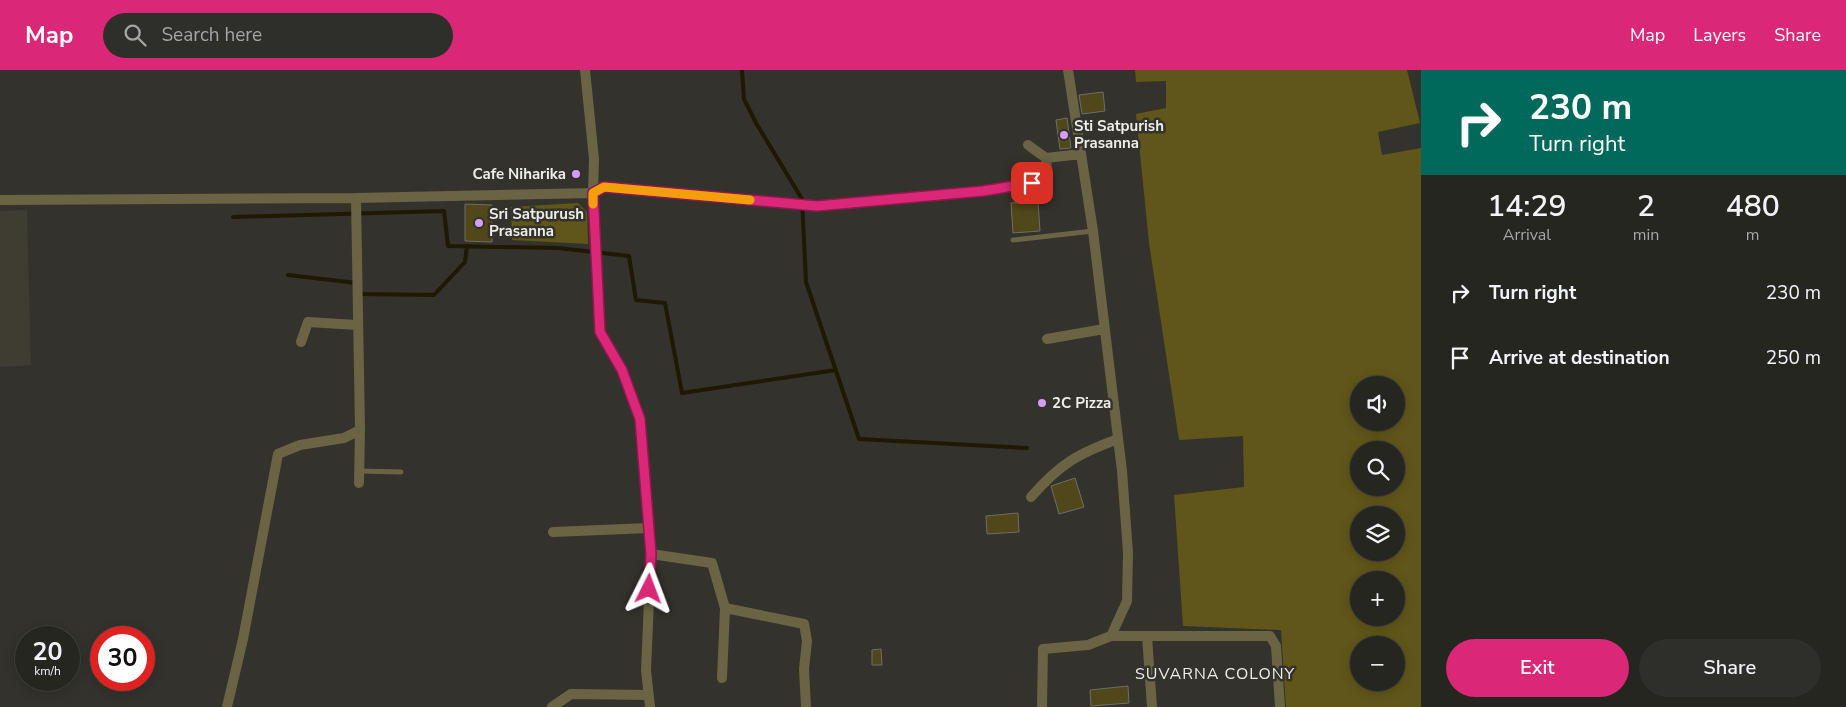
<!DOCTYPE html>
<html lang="en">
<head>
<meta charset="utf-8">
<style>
	body { margin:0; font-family:"Nunito Sans",sans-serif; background:#2e2e2a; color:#f1f3f6; height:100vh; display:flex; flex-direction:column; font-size:19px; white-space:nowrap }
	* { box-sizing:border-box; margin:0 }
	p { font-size:16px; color:#a4a5a5 }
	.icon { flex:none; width:28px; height:28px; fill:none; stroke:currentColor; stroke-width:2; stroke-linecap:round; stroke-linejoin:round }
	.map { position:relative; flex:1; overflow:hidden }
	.details { display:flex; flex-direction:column; background:#262621; width:425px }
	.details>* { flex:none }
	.top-card { background:#00695c; color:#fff; overflow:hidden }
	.buttons { position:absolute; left:1350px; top:306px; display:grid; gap:10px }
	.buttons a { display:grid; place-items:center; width:55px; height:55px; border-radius:50%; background:#262621; box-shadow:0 2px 12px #0003,0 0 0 1px #42433f; font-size:25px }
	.speed { position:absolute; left:15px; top:556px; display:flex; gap:10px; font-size:25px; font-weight:700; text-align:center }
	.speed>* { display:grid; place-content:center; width:65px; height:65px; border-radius:50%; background:#262621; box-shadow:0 2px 12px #0003,0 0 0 1px #42433f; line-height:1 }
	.speed small { font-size:12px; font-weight:400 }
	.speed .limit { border:8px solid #d22; background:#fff; color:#111 }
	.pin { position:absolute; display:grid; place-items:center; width:42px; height:42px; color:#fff; margin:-21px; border-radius:10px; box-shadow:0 2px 8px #0006 }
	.me { position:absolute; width:55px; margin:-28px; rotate:3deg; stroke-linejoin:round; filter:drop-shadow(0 0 4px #0008) }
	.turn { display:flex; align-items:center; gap:18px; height:105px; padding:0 25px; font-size:22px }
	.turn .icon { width:65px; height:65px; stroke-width:2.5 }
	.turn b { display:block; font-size:35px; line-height:42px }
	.eta { display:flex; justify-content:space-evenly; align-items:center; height:85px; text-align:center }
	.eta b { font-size:30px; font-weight:600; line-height:35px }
	.action { display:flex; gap:10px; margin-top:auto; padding:10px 25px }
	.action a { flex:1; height:58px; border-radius:30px; background:#db2777; color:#fff; font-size:20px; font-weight:600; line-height:58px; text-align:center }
	.action a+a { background:#2e2e2a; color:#f1f3f6 }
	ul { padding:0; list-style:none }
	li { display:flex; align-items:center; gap:15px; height:65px; padding:0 25px }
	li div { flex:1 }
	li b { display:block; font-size:19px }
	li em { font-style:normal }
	header { display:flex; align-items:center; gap:30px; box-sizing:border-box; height:70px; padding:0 25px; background:#db2777; color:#fff }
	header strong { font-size:24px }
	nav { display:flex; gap:28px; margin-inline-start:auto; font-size:18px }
	.search { width:350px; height:45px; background:#2e2e2a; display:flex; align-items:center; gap:12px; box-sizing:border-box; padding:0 18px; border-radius:28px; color:#a4a5a5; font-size:19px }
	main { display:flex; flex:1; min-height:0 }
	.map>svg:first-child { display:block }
	.built { fill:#3f3d31 }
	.green { fill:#615619; fill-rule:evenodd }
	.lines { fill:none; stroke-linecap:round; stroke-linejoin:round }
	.stream { stroke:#1e1901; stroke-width:4 }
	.building { fill:#50471b; stroke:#6f6d67 }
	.lane { stroke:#6a6444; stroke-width:5 }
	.street { stroke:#6a6444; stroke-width:10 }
	.route-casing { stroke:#8e194d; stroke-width:12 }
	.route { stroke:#db2777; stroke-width:9 }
	.slow { stroke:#f59e0b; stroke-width:9 }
	.poi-dot { fill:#d19dfe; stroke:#33322c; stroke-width:2 }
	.labels { text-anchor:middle; stroke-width:5; stroke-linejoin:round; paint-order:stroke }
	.poi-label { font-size:15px; font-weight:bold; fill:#edede9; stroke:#33322c; text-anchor:start }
	.neighbourhood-label { font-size:16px; letter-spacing:1px; fill:#edede9; stroke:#33322c }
</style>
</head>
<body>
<header>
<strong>Map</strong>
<div class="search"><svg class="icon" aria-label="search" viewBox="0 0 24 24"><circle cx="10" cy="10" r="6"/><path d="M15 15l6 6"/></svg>Search here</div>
<nav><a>Map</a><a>Layers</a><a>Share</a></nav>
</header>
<main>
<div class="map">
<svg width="1421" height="637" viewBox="0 0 1421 637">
	<rect width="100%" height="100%" fill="#33322c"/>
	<path class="built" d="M27,140L31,295L0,297V141Z"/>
	<path class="green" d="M1135,0H1407L1420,53L1378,62L1382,85L1421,78V637H1286L1281,560L1183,556L1174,425L1244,417L1243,366L1179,370L1149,173L1136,44L1166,38V11L1136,12ZM1359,315H1396V352H1359ZM1359,380H1396V418H1359ZM1359,445H1396V482H1359ZM1359,510H1396V548H1359ZM1359,575H1396V612H1359Z
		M578,133L587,142L588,174L512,170L511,137Z"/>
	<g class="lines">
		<path class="stream" d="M742,0L744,29L756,53L802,129L806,212L859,369L1027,378
			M233,147L444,141L448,176L558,178L629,186L636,230L665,233L682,323L836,300
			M288,205L357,213
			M361,222L362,224L434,225L465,192L467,176"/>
	</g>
	<path class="building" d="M1103,22L1105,41L1082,44L1079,25Z
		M1067,48L1071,78L1060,79L1056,50Z
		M1038,131L1040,161L1013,163L1011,133Z
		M465,134L492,135V172L465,171Z
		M1075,408L1084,437L1059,444L1051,416Z
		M1018,443L1019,462L987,464L986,446Z
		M881,579L882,595H872V580Z
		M1128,616L1129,633L1091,636L1090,620Z"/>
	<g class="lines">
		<path class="lane" d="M1013,170L1093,161
			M359,401L401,402"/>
		<path class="street" d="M585,0L594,89L593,123L600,262L622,300L640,349L651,484L646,600L650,637
			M1028,75L1046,88
			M0,130L356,128L593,123L604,117L817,136L983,121L1048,111L1046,88L1081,84
			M1047,269L1104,259
			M301,272L308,252L357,255
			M359,413L360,360
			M1031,427C1060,394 1077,384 1118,369
			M553,462L649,458
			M651,484L712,493L725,538L804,554L807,571L804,599L806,637
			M1111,566H1270L1276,576L1280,637
			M1147,566L1152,637
			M722,608L725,538
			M227,637L243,569L278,384L300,375L344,368L360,360L356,128
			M552,637L571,624L648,625
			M1042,637L1043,579L1088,575L1111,566L1127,531L1128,483L1122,401L1093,161L1068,0"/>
	</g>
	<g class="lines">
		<defs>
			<path id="route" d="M649,519L651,484L640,349L622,300L600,262L593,123L604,117L817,136L983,121L1032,113"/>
		</defs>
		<use href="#route" class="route-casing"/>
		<use href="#route" class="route"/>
		<path class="slow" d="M593,134V123L604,117L750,130"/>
	</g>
	<g class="poi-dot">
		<circle cx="1064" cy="65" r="5"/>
		<circle cx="576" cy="104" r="5"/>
		<circle cx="479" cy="153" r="5"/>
		<circle cx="1042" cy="333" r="5"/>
	</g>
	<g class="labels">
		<g class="poi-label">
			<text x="1074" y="61">Sti Satpurish<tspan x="1074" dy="17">Prasanna</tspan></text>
			<text x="566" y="109" text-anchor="end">Cafe Niharika</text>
			<text x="489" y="149">Sri Satpurush<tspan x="489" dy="17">Prasanna</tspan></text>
			<text x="1052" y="338">2C Pizza</text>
		</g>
		<g class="neighbourhood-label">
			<text x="1215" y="609">SUVARNA COLONY</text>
		</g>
	</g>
</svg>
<div class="buttons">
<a><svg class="icon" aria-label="sound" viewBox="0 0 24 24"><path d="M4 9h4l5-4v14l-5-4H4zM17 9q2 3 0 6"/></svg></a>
<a><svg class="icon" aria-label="search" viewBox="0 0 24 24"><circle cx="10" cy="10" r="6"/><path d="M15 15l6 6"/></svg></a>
<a><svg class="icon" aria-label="layers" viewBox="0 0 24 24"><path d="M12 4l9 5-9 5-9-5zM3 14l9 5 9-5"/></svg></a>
<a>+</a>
<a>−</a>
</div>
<div class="speed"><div>20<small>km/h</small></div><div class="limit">30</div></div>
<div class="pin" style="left:1032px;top:113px;background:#d93025"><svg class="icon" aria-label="arrive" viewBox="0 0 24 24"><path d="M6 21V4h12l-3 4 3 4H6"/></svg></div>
<svg class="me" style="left:649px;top:519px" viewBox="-20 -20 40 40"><path d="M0-17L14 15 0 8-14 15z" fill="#db2777" stroke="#fff" stroke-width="4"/></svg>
</div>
<section class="details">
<div class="top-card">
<div class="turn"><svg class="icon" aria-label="right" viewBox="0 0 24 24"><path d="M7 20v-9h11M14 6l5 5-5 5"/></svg><div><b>230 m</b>Turn right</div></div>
</div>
<div class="eta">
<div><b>14:29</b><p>Arrival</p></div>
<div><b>2</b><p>min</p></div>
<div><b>480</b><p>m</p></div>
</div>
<ul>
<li><svg class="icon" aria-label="right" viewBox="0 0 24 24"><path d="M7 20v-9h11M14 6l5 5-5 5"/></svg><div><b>Turn right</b></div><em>230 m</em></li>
<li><svg class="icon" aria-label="arrive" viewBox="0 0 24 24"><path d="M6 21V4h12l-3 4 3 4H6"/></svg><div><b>Arrive at destination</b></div><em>250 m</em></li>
</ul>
<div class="action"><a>Exit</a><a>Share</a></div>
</section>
</main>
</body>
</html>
